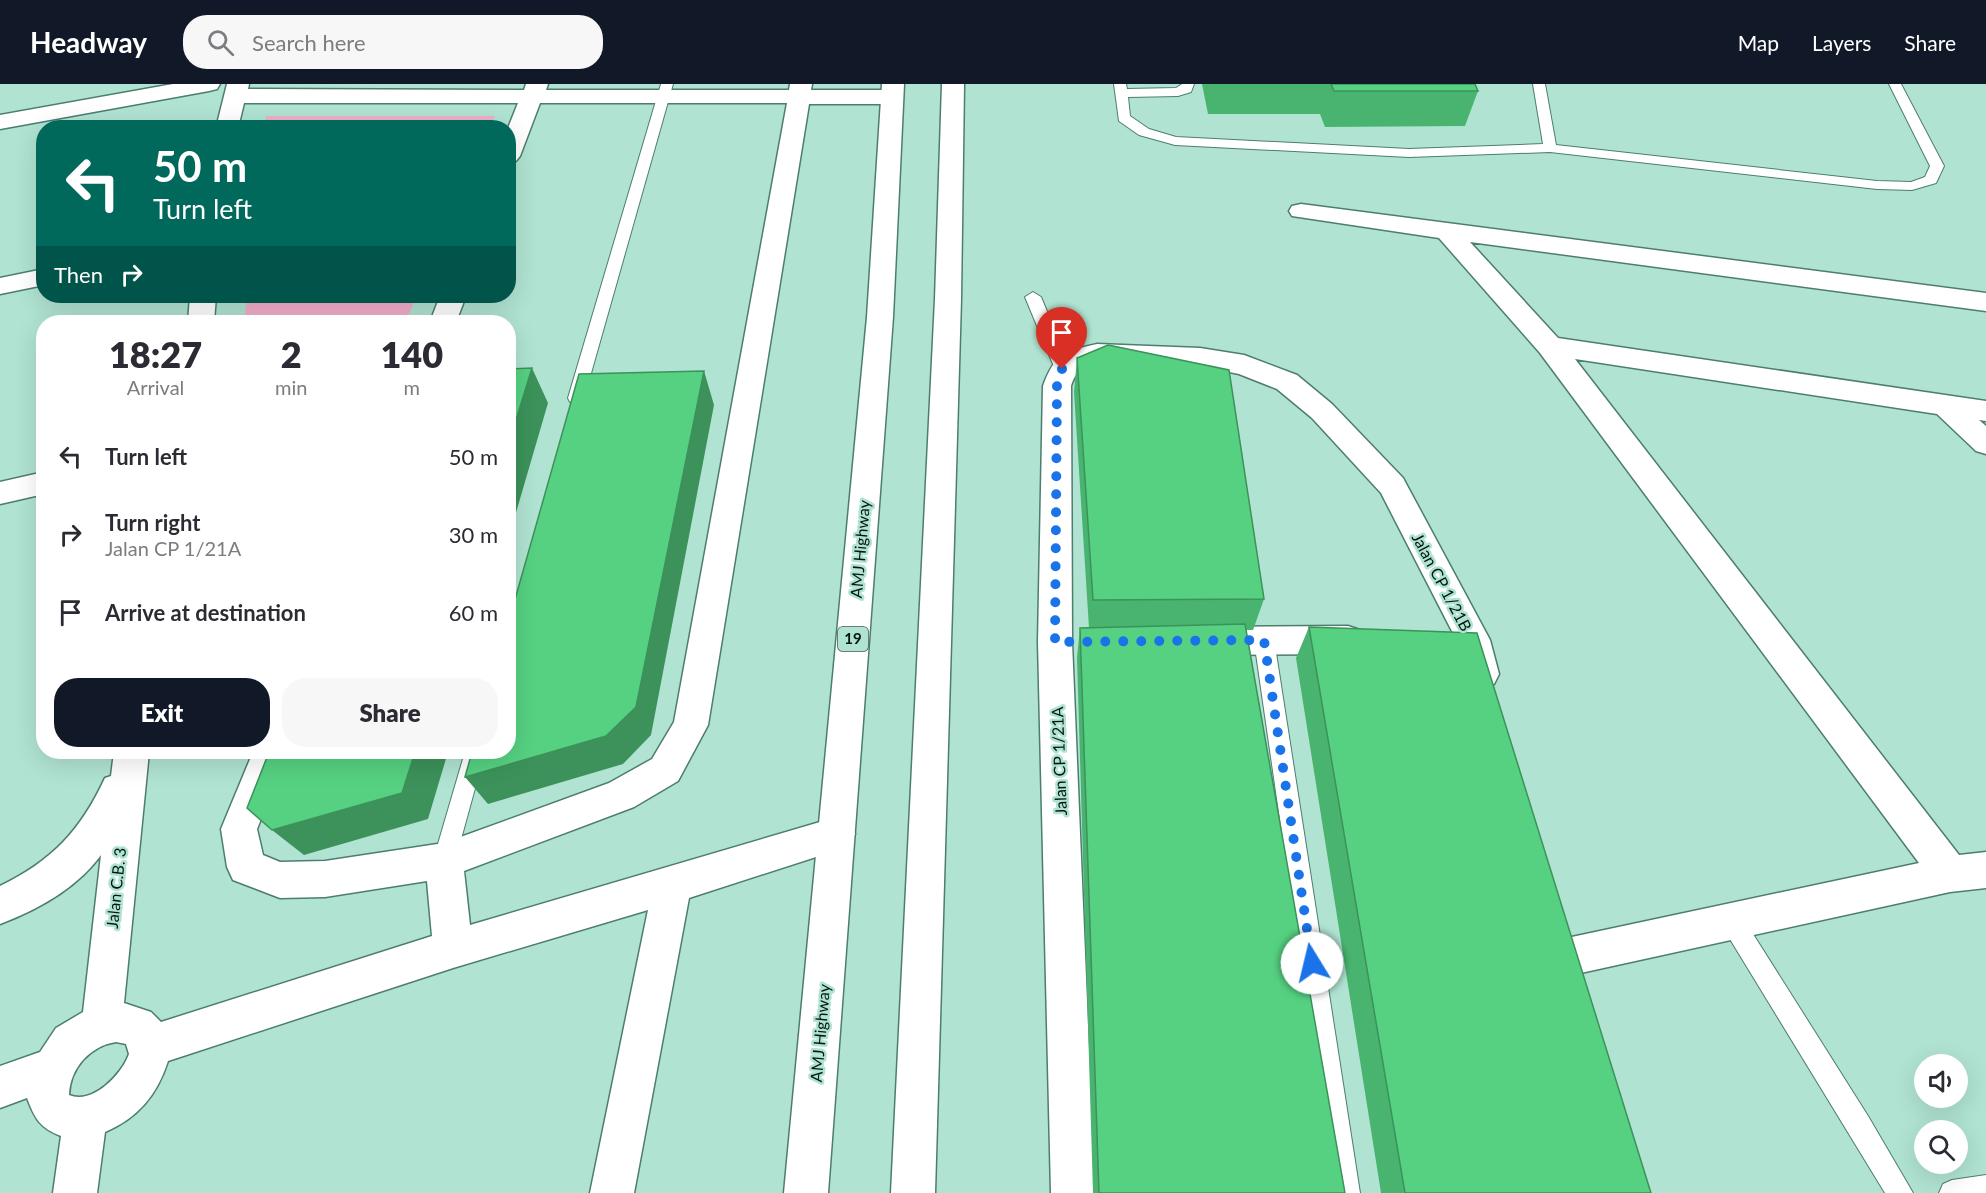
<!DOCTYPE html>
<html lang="en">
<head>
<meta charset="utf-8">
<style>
	body { margin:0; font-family:Lato,sans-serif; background:#f7f7f7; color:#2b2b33; height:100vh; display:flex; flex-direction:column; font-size:22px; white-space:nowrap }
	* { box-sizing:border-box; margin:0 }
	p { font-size:20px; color:#7c7c81 }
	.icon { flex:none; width:33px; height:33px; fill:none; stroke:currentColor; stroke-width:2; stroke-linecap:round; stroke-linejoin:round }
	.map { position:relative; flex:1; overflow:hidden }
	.drawer { position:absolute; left:36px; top:231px; width:480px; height:444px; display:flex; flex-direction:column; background:#fff; border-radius:24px; box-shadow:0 6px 24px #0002 }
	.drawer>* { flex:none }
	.guide { position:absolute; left:36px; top:36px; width:480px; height:183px; border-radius:24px; box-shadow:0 6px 24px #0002; background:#00695c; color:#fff; overflow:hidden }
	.tools { position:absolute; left:1914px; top:970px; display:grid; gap:12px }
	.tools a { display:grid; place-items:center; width:54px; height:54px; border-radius:50%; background:#fff; box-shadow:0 6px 24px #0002; font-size:30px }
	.pin { position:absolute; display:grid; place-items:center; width:51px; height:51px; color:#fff; margin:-62px -26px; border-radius:50% 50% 50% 0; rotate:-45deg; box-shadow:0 0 6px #0007 }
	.pin .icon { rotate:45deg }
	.me { position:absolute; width:66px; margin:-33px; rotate:351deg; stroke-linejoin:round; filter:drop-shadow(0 0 4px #0008) }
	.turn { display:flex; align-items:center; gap:21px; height:126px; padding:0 18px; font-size:27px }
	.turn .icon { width:78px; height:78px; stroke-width:2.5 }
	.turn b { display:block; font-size:42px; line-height:51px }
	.then { display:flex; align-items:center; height:57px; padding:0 18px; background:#0003; gap:12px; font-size:22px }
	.eta { display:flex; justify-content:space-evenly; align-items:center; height:102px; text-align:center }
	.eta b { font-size:36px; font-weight:800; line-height:42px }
	.cta { display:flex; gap:12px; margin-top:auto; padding:12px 18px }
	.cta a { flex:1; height:69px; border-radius:24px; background:#111827; color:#fff; font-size:24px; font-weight:800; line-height:69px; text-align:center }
	.cta a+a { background:#f7f7f7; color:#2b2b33 }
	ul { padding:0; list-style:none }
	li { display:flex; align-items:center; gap:18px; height:78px; padding:0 18px }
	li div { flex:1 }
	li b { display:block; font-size:22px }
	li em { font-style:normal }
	header { display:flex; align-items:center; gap:36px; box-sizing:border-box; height:84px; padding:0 30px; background:#111827; color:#fff }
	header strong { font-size:28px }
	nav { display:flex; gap:33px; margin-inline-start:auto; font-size:21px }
	.search { width:420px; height:54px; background:#f7f7f7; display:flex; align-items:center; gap:15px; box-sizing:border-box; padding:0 21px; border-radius:24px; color:#7c7c81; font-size:22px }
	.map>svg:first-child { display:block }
	.green { fill:#f2aeca }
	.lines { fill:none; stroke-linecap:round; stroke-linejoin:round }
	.service-casing { stroke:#4d7d6e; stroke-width:2 }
	.minor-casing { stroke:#4d7d6e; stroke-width:3 }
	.trunk-casing { stroke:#4d7d6e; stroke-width:3 }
	.service { fill:#fff; fill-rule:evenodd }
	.minor { fill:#fff; fill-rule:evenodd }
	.trunk { fill:#fff; fill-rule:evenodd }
	.wall { fill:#49b46f }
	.shaded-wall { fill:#3c925a }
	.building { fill:#55d181; stroke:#3c925a; stroke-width:1.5 }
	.route { stroke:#1a73e8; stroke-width:10; stroke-dasharray:0 18 }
	.labels { text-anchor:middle; stroke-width:5; stroke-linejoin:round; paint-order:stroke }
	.shield { fill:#b0e3d2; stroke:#37544a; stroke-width:1.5 }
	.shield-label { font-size:15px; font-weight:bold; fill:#031610 }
	.street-label { font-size:16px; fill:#031610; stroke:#b0e3d2 }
</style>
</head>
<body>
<header>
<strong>Headway</strong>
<div class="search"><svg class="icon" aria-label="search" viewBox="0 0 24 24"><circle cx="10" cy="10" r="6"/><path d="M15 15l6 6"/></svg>Search here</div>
<nav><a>Map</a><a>Layers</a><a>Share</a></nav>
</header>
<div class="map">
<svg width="1986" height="1109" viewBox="0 0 1986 1109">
	<rect width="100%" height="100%" fill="#b0e3d2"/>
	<path class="green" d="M266,32H495L490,43H265Z
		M247,212H417L405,238H244Z"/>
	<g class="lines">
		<defs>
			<path id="service" d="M661,0H673L584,314L582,318H570L568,314Z
				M1114,0H1126L1127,5L1176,4L1182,0H1194L1191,8L1178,12L1128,13L1130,32L1149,45L1176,53L1409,65L1543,60L1533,0H1545L1556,61L1877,97L1911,98L1925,93L1930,82L1889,0H1901L1944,82L1936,99L1912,106L1877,105L1550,68L1409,73L1175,61L1139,51L1119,37Z
				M1033,208L1041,213L1071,285L1069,289H1057L1055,285L1025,213Z
				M1264,548L1271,550L1274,556L1360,1109H1334L1254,556L1257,550Z
				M465,668H485L455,777L452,784L444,787L436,784L433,777Z
				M1733,828L1741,831L1868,1032L1913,1109H1885L1725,847L1722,839L1725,831Z
				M1986,1091V1109H1939L1943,1100L1952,1096Z"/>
			<path id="minor" d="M173,0H220L217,5L209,7L0,45V31Z
				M227,0H249L248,5L524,6L526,0H548L546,6H789L790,0H812L811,6H892L900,8L903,13L900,18L892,20H809L708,641L678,697L634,723L464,787L470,841L837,733L850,738L855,750L850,762L689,814L634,1109H590L648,826L453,884L168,977C157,1011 138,1034 105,1048L97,1109H53L61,1052C40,1044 35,1035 27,1014L0,1024V982L40,968L56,944L83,928L101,771C77,804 37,826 0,840V802C52,777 81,746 105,694L111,692L114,668H149L124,919L151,928L161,938L432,852L427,797L325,813L280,814L233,796L227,783L221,745L253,668H288L257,745L263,771L280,778L325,777L444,759L609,699L652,675L674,638L787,19H540L520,72L516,77L508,79V44L518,19H244L238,44H216ZM116,958L126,960L129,970C122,990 93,1021 69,1011C70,984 90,962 116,958Z
				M1301,120L1986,209V227L1470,158L1558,254L1986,317V337L1979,336L1986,342V370L1976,367L1937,330L1575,275L1959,771L1986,768V804L1950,808L1567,892L1553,887L1547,873L1553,859L1567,854L1919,779L1540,269L1439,154L1292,132L1289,127L1292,122Z
				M44,185V201L0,210V194Z
				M190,212H216L214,238H188Z
				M440,212H466L456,238H430Z
				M1097,260L1200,264L1244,271L1297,291L1332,320L1403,394L1490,556L1499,590L1494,600L1482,604L1470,600L1457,557L1381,409L1312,334L1277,305L1239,290L1200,282L1097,278C1082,282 1076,287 1071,302L1072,558L1095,1109H1051L1038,558L1043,302C1055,269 1065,267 1097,260Z
				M44,388V410L0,420V398Z
				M1348,542L1360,546L1365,556L1360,566L1348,570L1204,571L1192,567L1187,557L1192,547L1204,543Z"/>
			<path id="trunk" d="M882,0H904L893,233L828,1109H784L867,233Z
				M942,0H964L961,215L935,1109H891L935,215Z"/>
		</defs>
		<use href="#service" class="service-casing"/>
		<use href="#minor" class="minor-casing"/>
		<use href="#trunk" class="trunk-casing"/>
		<use href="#service" class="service"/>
		<use href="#minor" class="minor"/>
		<use href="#trunk" class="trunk"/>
	</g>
	<path class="wall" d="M1202,0H1475L1478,7L1465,42L1325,43L1320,30H1208Z
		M1077,274L1264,515L1253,546H1246L1345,1109H1093L1077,574L1080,544H1089L1074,308Z
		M1309,543L1651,1109H1381L1296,574Z"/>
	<path class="shaded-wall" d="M532,284L548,319L508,456V362Z
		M704,287L714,321L651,651L623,680L488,720L465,693Z
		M415,668H448L428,735L304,771L272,746Z"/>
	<path class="building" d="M1331,0H1475L1478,7H1334Z
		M1108,261L1229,286L1264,515L1093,516L1077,274Z
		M532,284L508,362V285Z
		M704,287L636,623L606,652L465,693L472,668H508V540L579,290Z
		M1245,540L1345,1109H1099L1080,544Z
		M1309,543L1477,549L1651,1109H1405Z
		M269,668H415L402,709L272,746L247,724Z"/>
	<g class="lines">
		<path class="route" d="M1062,285L1057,302L1055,558L1264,556L1312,879"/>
	</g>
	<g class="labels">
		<rect class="shield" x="838" y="543" width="30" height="24" rx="4.5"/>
		<g class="shield-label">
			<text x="853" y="560">19</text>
		</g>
		<g class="street-label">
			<text transform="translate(860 465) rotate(-85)" y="6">AMJ Highway</text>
			<text transform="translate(1442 498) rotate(62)" y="6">Jalan CP 1/21B</text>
			<text transform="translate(1059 677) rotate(-92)" y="6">Jalan CP 1/21A</text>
			<text transform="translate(116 804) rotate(-84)" y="6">Jalan C.B. 3</text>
			<text transform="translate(820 949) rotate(-85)" y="6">AMJ Highway</text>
		</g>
	</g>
</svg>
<div class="tools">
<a><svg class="icon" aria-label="sound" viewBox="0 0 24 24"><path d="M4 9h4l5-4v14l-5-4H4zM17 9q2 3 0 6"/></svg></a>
<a><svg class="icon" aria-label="search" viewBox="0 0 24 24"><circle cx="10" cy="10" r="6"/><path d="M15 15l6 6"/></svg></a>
</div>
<div class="pin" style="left:1062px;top:285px;background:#d93025"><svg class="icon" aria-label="arrive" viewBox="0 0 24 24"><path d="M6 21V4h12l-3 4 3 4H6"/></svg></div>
<svg class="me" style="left:1312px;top:879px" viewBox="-20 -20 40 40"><circle r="19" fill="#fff"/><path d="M0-13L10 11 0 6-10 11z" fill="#1a73e8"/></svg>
<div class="guide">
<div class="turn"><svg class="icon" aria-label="left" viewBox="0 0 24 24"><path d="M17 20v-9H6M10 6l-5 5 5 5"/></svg><div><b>50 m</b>Turn left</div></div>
<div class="then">Then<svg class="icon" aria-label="right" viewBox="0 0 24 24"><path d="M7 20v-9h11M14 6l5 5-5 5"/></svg></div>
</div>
<section class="drawer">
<div class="eta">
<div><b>18:27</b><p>Arrival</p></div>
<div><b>2</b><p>min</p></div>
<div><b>140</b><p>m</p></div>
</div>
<ul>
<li><svg class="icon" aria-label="left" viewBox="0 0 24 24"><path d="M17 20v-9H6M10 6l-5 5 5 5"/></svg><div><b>Turn left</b></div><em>50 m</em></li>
<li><svg class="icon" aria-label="right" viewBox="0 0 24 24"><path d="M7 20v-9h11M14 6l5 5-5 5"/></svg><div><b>Turn right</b><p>Jalan CP 1/21A</p></div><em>30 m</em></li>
<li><svg class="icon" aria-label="arrive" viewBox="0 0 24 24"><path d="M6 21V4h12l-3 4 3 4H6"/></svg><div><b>Arrive at destination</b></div><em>60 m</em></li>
</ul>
<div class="cta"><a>Exit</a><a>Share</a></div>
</section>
</div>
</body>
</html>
